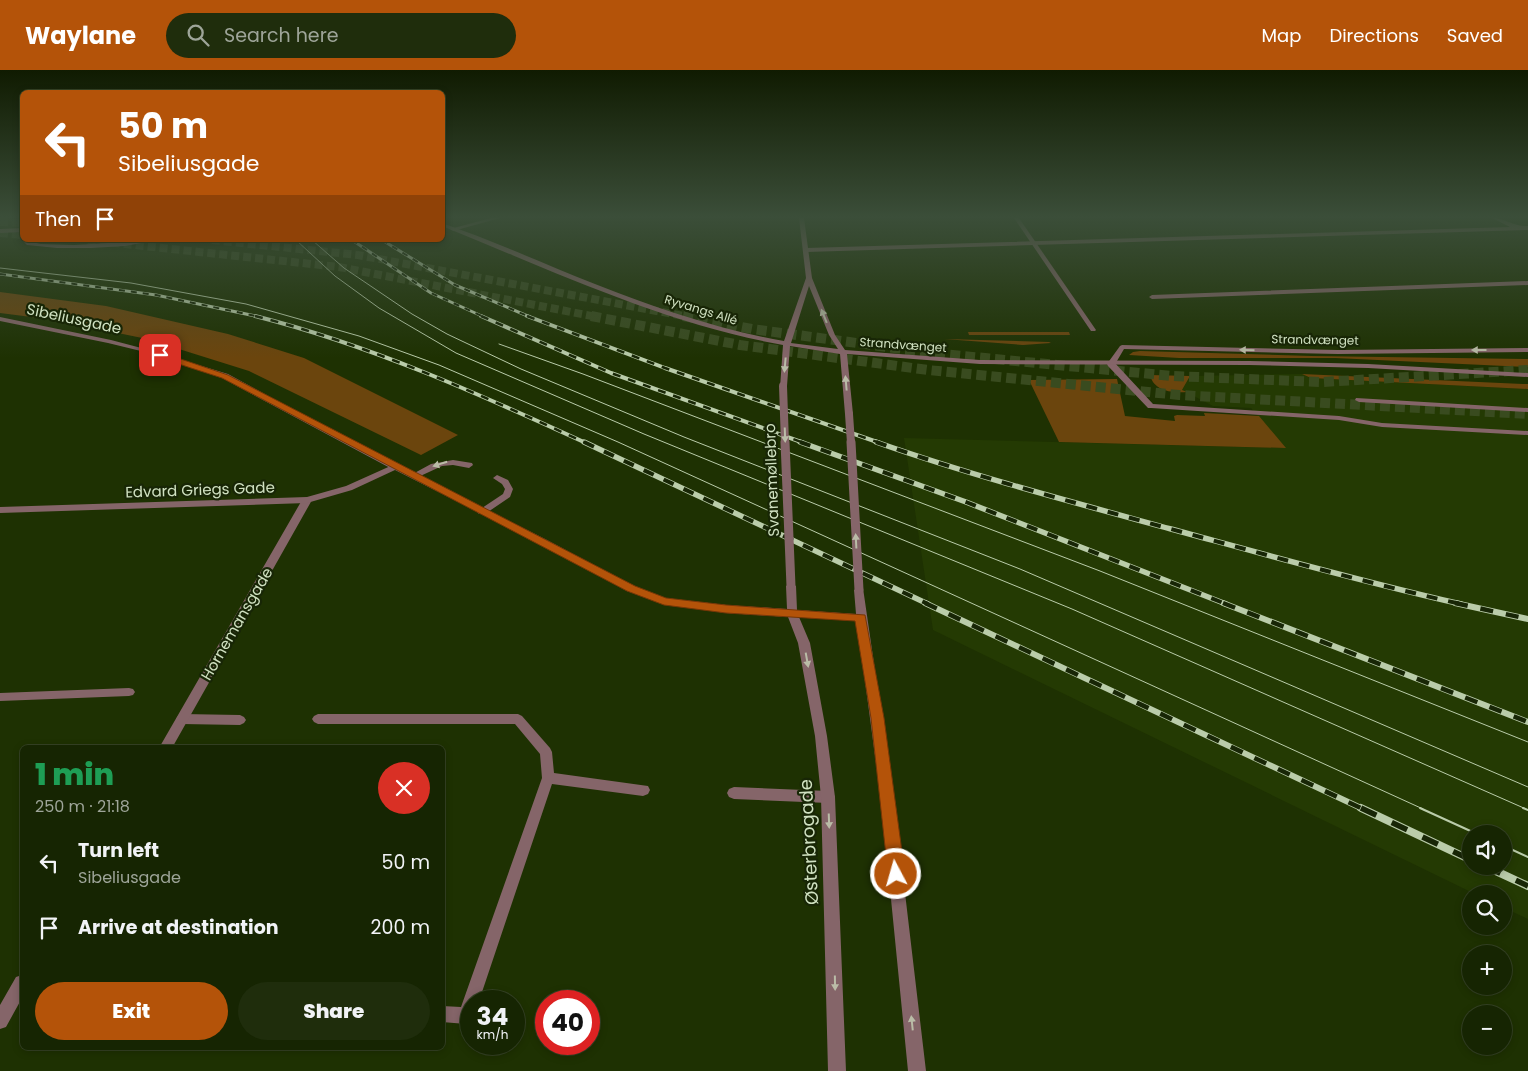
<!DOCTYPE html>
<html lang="en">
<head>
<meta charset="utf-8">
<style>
	body { margin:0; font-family:Poppins,sans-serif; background:#1f2d0c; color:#f1f3f6; height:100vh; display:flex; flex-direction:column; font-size:19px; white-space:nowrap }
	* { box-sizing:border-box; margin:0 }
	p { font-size:16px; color:#9ea599 }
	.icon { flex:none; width:28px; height:28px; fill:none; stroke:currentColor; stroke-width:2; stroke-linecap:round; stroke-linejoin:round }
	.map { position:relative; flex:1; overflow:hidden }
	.panel { position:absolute; left:20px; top:675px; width:425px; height:305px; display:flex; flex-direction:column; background:#162502; border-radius:8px; box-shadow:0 2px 8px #0003,0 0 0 1px #354224 }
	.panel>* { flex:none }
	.hud { position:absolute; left:20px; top:20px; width:425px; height:152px; border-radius:8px; box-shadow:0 2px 8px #0003,0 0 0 1px #354224; background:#b45309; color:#fff; overflow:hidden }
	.buttons { position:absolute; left:1462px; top:755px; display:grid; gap:10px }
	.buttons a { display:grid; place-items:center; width:50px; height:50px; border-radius:50%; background:#162502; box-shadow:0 2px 8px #0003,0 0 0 1px #354224; font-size:25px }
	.speed { position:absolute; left:460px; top:920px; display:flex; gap:10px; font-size:25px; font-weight:700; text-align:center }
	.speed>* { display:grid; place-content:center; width:65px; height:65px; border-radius:50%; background:#162502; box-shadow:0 2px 8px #0003,0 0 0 1px #354224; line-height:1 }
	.speed small { font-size:12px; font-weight:400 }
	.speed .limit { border:8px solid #d22; background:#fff; color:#111 }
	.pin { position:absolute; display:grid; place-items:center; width:42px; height:42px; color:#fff; margin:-21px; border-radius:10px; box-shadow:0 2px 8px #0006 }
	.me { position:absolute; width:55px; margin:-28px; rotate:354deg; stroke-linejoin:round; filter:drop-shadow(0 0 4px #0008) }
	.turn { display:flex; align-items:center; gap:18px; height:105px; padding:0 15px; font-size:22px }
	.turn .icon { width:65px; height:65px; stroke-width:2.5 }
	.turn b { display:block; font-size:35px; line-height:42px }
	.then { display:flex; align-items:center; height:48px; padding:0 15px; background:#0003; gap:10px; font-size:19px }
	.round { display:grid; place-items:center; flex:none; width:52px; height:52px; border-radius:26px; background:#1f2d0c }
	.head { display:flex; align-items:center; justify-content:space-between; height:85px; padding:0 15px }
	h1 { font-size:30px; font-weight:800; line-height:38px; color:#1e9e55 }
	.cta { display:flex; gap:10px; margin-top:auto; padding:10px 15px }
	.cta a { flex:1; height:58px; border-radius:30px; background:#b45309; color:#fff; font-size:20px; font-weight:800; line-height:58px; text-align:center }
	.cta a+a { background:#1f2d0c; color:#f1f3f6 }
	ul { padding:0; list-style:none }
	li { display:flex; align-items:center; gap:15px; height:65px; padding:0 15px }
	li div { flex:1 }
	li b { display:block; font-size:19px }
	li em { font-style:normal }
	header { display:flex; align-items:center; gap:30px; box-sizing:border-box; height:70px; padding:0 25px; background:#b45309; color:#fff }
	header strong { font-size:24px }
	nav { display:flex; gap:28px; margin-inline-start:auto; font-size:18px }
	.search { width:350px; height:45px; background:#1f2d0c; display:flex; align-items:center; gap:12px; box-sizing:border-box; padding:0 18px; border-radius:28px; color:#9ea599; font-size:19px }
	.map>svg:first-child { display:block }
	.built { fill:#243a03; fill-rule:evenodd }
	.green { fill:#6b450d }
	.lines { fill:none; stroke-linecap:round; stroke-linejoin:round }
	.trunk-tunnel-far1 { stroke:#394b1f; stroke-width:8; stroke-dasharray:8 4; stroke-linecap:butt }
	.trunk-tunnel { stroke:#394b1f; stroke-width:10; stroke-dasharray:10 5; stroke-linecap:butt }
	.service { fill:#856569; fill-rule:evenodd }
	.minor { fill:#856569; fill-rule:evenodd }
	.tertiary { fill:#856569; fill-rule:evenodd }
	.tram-far1 { stroke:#baccaa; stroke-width:1 }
	.tram { stroke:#baccaa; stroke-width:2 }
	.rail-far4-casing { stroke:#baccaa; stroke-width:3 }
	.rail-far3-casing { stroke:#baccaa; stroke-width:4 }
	.rail-far2-casing { stroke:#baccaa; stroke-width:5.5 }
	.rail-far1-casing { stroke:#baccaa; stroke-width:6 }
	.rail-casing { stroke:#baccaa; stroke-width:8 }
	.rail-far4 { stroke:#182606; stroke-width:2; stroke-dasharray:6; stroke-linecap:butt }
	.rail-far3 { stroke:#182606; stroke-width:2.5; stroke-dasharray:8; stroke-linecap:butt }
	.rail-far2 { stroke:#182606; stroke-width:4; stroke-dasharray:11; stroke-linecap:butt }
	.rail-far1 { stroke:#182606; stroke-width:4.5; stroke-dasharray:13; stroke-linecap:butt }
	.rail { stroke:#182606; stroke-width:5.5; stroke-dasharray:17; stroke-linecap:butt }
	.tertiary-bridge-far1 { stroke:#856569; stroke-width:8 }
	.tertiary-bridge { stroke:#856569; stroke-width:9 }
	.oneway { fill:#babca7 }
	.route { fill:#b45309; stroke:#753606 }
	.labels { text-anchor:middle; stroke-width:4.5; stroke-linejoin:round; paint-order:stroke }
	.far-street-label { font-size:12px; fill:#d0e1c1; stroke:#182606 }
	.street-label { font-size:15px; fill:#d0e1c1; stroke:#182606 }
	.near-street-label { font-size:18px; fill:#d0e1c1; stroke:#182606 }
</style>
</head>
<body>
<header>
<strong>Waylane</strong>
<div class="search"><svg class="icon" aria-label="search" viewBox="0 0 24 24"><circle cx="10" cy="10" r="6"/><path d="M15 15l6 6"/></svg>Search here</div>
<nav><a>Map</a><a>Directions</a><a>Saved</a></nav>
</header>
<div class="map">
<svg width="1528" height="1001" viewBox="0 0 1528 1001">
	<rect width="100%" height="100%" fill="#1e3102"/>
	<path class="built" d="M1302,304L1311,308L1528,319V849L1504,838V824H1475L933,560L904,368L1285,378L1251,338L1213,336L1182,320L1190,306ZM1471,764H1504V796H1471Z"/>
	<path class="green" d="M0,222L106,236L228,264L304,288L458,365L421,385L249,301L147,269L55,250L0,243Z
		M968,262H1069L1070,265H969Z
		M944,269L1049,272L1051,273L1023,275Z
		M1140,281L1312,286L1528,289V297L1335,288H1179L1129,285L1133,282Z
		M1302,304L1523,314H1528V319L1311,308Z
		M1150,305L1190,306L1182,320L1187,322C1174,323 1154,322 1150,305Z
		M1117,309L1125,346L1175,351L1174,346L1177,345L1205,346L1204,343L1259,346L1286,378L1059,372L1029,310Z"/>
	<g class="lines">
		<path class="trunk-tunnel-far1" d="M0,152L22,153
			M0,163L22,165
			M88,170L339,197L597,247
			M212,170L358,185L689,247"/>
		<path class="trunk-tunnel" d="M591,246L740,275L928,300L1179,325L1528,344
			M683,246L752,259L932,283L1172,306L1322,312L1528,300"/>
		<path class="service" d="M1014,148H1019L1096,260L1095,261H1091Z
			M22,158V162L0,163V159Z
			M22,170L41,174L74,175L158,170L125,176L91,178H57L27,175Z
			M1528,211V215L1152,229L1149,227L1152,225Z
			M1108,292H1114L1153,334L1339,346L1382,353L1528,361V365L1382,357L1339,350L1151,338H1148L1108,296Z
			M1356,328L1528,338V342L1359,332L1355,330Z
			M453,390L472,393L473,395L469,398L453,395L442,396L416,408L413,409L409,406L431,394Z
			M497,405L508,410L513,419L510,427L485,444H479L477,442L479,440L503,424L505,419L502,414L493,408Z
			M182,644L240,645L244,647L246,650L244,653L240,655L182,654L178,652L176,649L178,646Z
			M318,644H518L522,646L550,678L552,682L554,703L648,716L650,720L648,724L643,726L552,714L479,931H471V952L466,954L442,952V936L461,937L542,708L540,684L515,654H318L314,652L312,649L314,646Z
			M734,717L828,721L833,723L835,727L833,731L828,733L734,729L729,727L727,723L729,719Z"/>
		<path class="minor" d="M491,148H500L453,161L450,159Z
			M1492,148C1505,148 1514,157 1528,156V160L806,182L803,180L806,178L1510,157Z
			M0,247L111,270L149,280L228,304L399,397L395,400L392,399L222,308L145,282L108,273L0,251Z
			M1122,275L1338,280L1528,278V282L1338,284L1124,279L1114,296H1108L1107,294L1120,276Z
			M307,427L312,430L172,678H159L302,430Z
			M129,618L133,619L135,622L133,625L129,626L0,631V623Z
			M22,905V928L6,957L0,959V935L16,907Z"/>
		<path class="tertiary" d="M799,148H804L812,208L835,265L845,280L980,290L1249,291L1368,294L1528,303V307L1368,298L1249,295L980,294L847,284L853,344L849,346L845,344L840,284L790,276L787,316L783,318H780L783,275C665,254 553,201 442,156V153C494,171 544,194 595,214C656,238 720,260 784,271L806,208ZM809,216L829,265L838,279L791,273Z
			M395,394L545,469L635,517L665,528L726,535L787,539L786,516L791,513L796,516L797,540L856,544L854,520L859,517L863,518L895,738L926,1001H908L882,738L857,551L799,547L810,573L827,666L835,727L846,1001H828L821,727L815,666L798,573L788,547L726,543L664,534L627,521L539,473L395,400L352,420L307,433L0,443V437L307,427L346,416Z"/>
		<path class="tram-far1" d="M296,170L335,206L379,238L456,283L644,364L1072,539L1526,739
			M312,170L344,198L412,244L447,264L521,299L684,367L1020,499L1528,717
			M0,198L131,213L246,234L359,266L439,295L618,372L1423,739
			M499,274L583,304L1100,501L1528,672"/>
		<path class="tram" d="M1420,738L1477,764
			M1523,738L1528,740
			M1504,776L1528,787"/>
		<defs>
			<path id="rail-far4" d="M352,170L431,223L484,247
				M382,170L455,215L530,247
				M0,204L156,225L260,247"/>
			<path id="rail-far3" d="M255,246C370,275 479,324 586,373
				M481,246L611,303L804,373
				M527,246L665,298L880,373"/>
			<path id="rail-far2" d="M584,372L928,534
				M800,372L966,432L1226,534
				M876,372C973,406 1072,432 1171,459C1267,485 1363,512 1461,534"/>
			<path id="rail-far1" d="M925,533L1363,739
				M1223,533L1528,652
				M1455,533L1528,549"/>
			<path id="rail" d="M1361,738L1471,790
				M1485,796L1528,816"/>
		</defs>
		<use href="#rail-far4" class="rail-far4-casing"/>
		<use href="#rail-far3" class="rail-far3-casing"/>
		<use href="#rail-far2" class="rail-far2-casing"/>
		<use href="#rail-far1" class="rail-far1-casing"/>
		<use href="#rail" class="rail-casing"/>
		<use href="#rail-far4" class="rail-far4"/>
		<use href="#rail-far3" class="rail-far3"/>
		<use href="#rail-far2" class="rail-far2"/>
		<use href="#rail-far1" class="rail-far1"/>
		<use href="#rail" class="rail"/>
		<path class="tertiary-bridge-far1" d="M783,316L785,373
			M849,344L851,373"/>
		<path class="tertiary-bridge" d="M785,372L791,516
			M851,372L859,520"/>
	</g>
	<defs><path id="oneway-solid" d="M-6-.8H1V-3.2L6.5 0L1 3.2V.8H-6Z" transform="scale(1.25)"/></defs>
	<g class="oneway">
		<use href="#oneway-solid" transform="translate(824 246) rotate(-112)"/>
		<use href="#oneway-solid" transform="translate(1247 280) rotate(-179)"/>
		<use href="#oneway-solid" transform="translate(1479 280) rotate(180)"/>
		<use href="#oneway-solid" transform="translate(785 295) rotate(95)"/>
		<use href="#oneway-solid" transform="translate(846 313) rotate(-95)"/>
		<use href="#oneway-solid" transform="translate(785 365) rotate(88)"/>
		<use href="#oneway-solid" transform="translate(440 394) rotate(163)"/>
		<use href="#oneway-solid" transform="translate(856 471) rotate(-93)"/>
		<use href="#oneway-solid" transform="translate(807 590) rotate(80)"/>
		<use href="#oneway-solid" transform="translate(829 751) rotate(88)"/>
		<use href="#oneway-solid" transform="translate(835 913) rotate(89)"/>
		<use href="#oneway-solid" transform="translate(912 953) rotate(-96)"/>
	</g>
	<linearGradient id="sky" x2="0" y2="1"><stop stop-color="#101b01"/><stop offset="0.51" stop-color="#3b4e39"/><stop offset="1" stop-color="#3b4e39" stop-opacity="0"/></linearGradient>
	<rect width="1528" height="288" fill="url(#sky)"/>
	<path class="route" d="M157,283H163L228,305L635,516L666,528L726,535L865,545L884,648L905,804L902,810L896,812L891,810L888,804L871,648L855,551L726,543L664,535L627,521L222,308L157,287Z"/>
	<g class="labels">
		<g class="far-street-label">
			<text transform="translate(701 240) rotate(17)" y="4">Ryvangs Allé</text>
			<text transform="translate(1315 270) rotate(1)" y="4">Strandvænget</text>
			<text transform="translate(903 275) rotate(4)" y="4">Strandvænget</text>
		</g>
		<g class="street-label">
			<text transform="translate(74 249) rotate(12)" y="5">Sibeliusgade</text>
			<text transform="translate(772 410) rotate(-92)" y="5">Svanemøllebro</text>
			<text transform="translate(200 420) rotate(-2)" y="5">Edvard Griegs Gade</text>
			<text transform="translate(237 554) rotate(-60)" y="5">Hornemansgade</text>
		</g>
		<g class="near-street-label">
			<text transform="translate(809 772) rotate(-93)" y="6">Østerbrogade</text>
		</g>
	</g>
</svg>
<div class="buttons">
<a><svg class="icon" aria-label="sound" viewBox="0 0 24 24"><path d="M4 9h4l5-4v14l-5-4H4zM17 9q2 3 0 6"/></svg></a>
<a><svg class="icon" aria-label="search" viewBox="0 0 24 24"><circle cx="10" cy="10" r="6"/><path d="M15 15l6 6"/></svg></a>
<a>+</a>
<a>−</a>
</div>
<div class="speed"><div>34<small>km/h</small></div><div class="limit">40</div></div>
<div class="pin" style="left:160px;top:285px;background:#d93025"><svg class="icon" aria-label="arrive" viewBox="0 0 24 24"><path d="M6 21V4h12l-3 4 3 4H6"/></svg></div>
<svg class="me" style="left:896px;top:804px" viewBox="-20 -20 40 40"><circle r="17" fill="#b45309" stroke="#fff" stroke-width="3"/><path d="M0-11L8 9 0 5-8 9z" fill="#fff"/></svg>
<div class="hud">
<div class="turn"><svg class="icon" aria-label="left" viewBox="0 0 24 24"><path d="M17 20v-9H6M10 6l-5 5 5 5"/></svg><div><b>50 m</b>Sibeliusgade</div></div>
<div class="then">Then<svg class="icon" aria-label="arrive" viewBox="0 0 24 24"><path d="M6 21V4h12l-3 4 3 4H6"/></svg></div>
</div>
<section class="panel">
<div class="head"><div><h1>1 min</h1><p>250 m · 21:18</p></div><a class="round" style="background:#d93025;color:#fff"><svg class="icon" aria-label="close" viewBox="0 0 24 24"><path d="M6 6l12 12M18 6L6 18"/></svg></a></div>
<ul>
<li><svg class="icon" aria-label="left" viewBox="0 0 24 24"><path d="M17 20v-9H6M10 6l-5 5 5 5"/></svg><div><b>Turn left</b><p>Sibeliusgade</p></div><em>50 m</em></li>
<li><svg class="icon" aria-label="arrive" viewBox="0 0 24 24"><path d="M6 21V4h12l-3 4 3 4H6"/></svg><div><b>Arrive at destination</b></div><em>200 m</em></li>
</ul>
<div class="cta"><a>Exit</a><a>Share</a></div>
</section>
</div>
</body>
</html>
